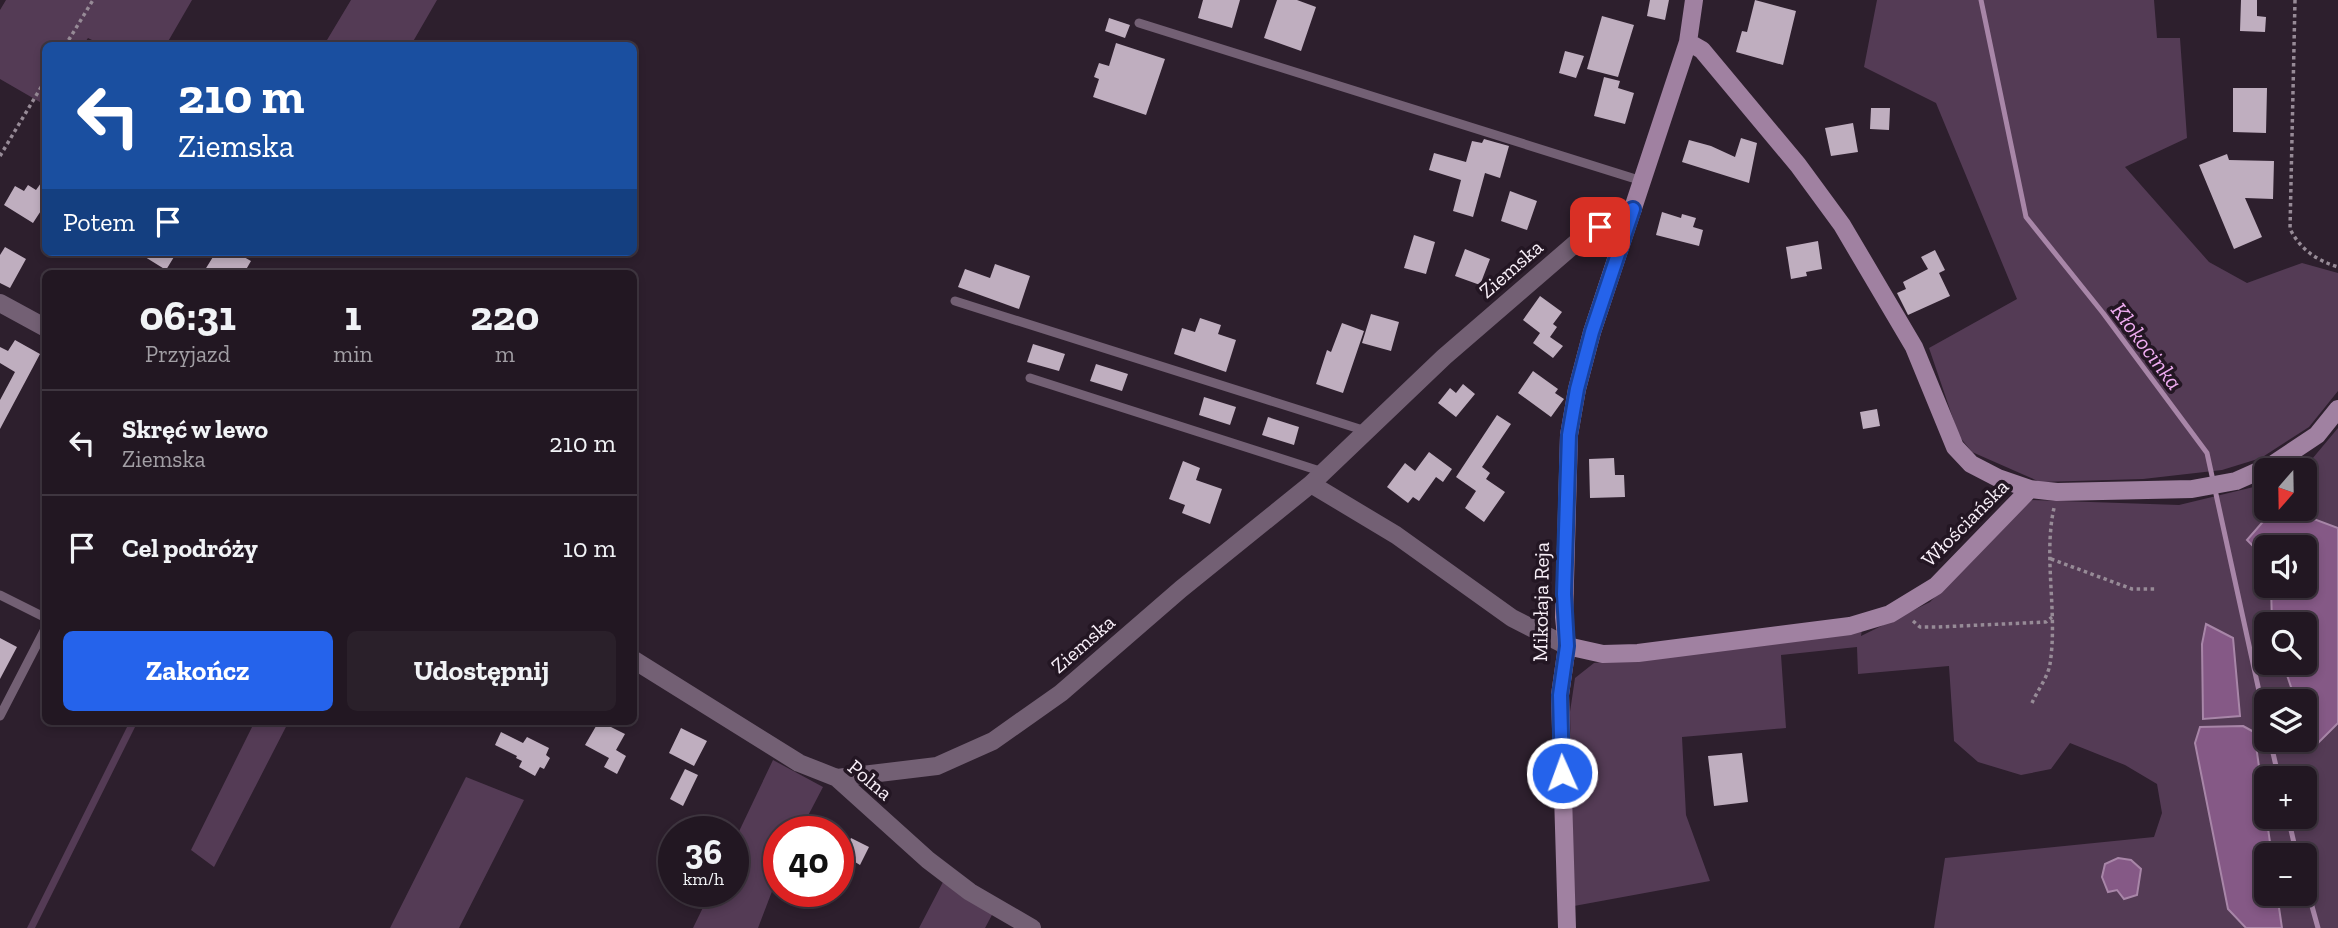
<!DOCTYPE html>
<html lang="pl">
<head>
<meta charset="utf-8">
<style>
	body { margin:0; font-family:"Zilla Slab",serif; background:#2a202a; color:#f1f3f6; height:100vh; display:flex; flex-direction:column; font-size:26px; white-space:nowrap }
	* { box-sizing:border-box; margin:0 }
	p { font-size:23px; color:#a29fa5 }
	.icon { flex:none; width:38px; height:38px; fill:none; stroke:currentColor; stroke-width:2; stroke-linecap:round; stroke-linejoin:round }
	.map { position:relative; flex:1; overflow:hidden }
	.panel { position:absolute; left:42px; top:270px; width:595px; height:455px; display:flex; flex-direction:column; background:#221722; border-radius:10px; box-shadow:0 4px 10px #0003,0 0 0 2px #3f3640 }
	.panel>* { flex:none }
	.top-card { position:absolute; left:42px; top:42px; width:595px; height:214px; border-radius:10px; box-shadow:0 4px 10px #0003,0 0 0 2px #3f3640; background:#1a4fa0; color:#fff; overflow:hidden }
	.needle { width:46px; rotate:200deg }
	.fabs { position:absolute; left:2254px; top:458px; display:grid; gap:14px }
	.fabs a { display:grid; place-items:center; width:63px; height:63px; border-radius:10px; background:#221722; box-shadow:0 4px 10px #0003,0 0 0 2px #3f3640; font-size:35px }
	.speed { position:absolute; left:658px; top:816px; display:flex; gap:14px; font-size:35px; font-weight:700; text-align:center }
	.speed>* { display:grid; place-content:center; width:91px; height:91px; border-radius:50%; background:#221722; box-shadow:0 4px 10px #0003,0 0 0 2px #3f3640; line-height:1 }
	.speed small { font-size:18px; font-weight:400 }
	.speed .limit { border:10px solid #d22; background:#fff; color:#111 }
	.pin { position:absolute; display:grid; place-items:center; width:60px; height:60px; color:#fff; margin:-30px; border-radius:14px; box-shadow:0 4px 10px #0006 }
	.me { position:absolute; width:77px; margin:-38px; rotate:358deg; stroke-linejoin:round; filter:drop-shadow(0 0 5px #0008) }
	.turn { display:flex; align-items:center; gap:24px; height:147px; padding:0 21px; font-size:32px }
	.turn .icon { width:91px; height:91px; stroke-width:2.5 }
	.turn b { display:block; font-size:49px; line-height:60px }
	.then { display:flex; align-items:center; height:66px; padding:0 21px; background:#0003; gap:14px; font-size:26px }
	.eta { display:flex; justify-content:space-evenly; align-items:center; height:119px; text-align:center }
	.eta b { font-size:42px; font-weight:700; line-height:49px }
	.primary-button { display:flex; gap:14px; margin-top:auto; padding:14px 21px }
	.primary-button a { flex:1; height:80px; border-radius:10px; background:#2563eb; color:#fff; font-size:28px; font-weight:700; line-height:80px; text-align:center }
	.primary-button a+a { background:#2a202a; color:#f1f3f6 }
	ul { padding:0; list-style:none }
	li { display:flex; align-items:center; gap:21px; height:105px; padding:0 21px; border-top:2px solid #3f3640 }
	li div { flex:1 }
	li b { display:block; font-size:26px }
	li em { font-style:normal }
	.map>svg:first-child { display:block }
	.green { fill:#543b55; fill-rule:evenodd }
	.water { fill:#855986; stroke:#a886a8; stroke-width:2 }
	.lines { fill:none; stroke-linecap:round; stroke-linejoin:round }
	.stream { stroke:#a886a8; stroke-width:5 }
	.building { fill:#bfaebf }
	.path { stroke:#978b97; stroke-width:3.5; stroke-dasharray:3.5 3.5; stroke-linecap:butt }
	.lane { stroke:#736074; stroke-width:9 }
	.street { stroke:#736074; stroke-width:18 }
	.secondary { stroke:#a081a1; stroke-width:18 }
	.route-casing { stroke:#184099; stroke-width:18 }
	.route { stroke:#2563eb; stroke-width:12 }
	.labels { text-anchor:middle; stroke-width:7; stroke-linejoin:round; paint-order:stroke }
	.street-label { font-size:21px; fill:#f8eff8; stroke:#231623 }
	.water-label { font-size:23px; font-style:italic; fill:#edabef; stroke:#231623 }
</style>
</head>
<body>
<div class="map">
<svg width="2338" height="928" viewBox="0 0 2338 928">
	<rect width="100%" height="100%" fill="#2d1f2d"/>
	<path class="green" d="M6,0H192L166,45H102L88,38L83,45L46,46L45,105L0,79V10Z
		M351,0H437L411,45H324Z
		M1877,0H2154L2157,38H2180L2187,138L2125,167L2209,262L2247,283L2302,263L2338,273V391L2309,427L2261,458L2222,470L2143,479L2040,482L1972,452L1959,436L1929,348L2017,299L1936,103L1864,67Z
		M2338,428V528L2288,509H2305V471H2302Z
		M2266,484V509H2274L2247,540L2266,559V586H2271L2272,625H2266V663H2283L2296,702H2266V740H2305V730L2309,742L2318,743L2338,723V928H1934L1945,858L2154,837L2162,813L2157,784L2125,765L2070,743L2051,769L2021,775L1978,762L1954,741L1949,666L1858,674L1857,647L1781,655L1786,728L1682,737L1686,815L1710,881L1574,906L1570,712L1575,678L1594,663L1862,629L1861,636L1930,602L2029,500L2179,505ZM2266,779H2305V817H2266ZM2266,856H2305V894H2266Z
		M130,721H138L35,928H27Z
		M255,721H289L214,867L191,850Z
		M773,760L823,787L800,831H779V873L758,928H693L711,891H733V844Z
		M466,777L524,800L459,928H390Z
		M943,882L993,913L985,928H919Z"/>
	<path class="water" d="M2274,509H2287L2338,528V723L2318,743L2308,742L2305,730V702H2296L2283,663H2305V625H2272L2271,586H2305V548H2266V559L2247,540Z
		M2206,624L2233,638L2240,716L2203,719L2202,644Z
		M2243,726L2254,732L2272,856H2266V894H2277L2282,928H2246L2228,909L2195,743L2200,727Z
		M2118,858L2131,860L2141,869L2137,895L2124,899L2117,890L2108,892L2102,877L2105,864Z"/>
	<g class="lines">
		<path class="stream" d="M1981,0L2026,217L2103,313L2207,453L2266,723
			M2270,740L2279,779
			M2288,817L2297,856
			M2305,881L2318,928"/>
	</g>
	<path class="building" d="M1203,0H1240L1232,28L1198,18Z
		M1277,0H1297L1316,7L1301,51L1264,38Z
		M1650,0H1669L1665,20L1647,16Z
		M1755,0L1796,11L1783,65L1736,52L1742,31L1747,32Z
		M2241,0H2257V16L2266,17L2265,32L2240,31Z
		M1602,16L1634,25L1618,77L1587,69Z
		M1109,18L1130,25L1125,38L1105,31Z
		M1116,43L1165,59L1146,115L1093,97L1099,79L1094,77L1099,63L1109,66Z
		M1565,51L1584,56L1576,78L1559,73Z
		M1604,77L1620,81L1618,88L1634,93L1625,124L1594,116Z
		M2233,88H2267L2266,133L2233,132Z
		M1871,108H1890L1889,130L1870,129Z
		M1853,123L1858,152L1831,156L1825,128Z
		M1741,138L1757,143L1749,183L1682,162L1689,140L1711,146L1735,157Z
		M1484,139L1509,146L1500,178L1485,173L1473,217L1453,211L1461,180L1429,170L1434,153L1466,162L1472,141L1482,143Z
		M2227,154L2229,160L2274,161L2273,199L2245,198L2262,237L2234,249L2199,165Z
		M46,176V203L33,223L4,205L15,186L24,191L28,185L36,190Z
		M1510,191L1537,201L1527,230L1501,221Z
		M1662,212L1681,218L1682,214L1696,218L1693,227L1703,230L1699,246L1656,235Z
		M1414,235L1435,242L1426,274L1404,268Z
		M1818,241L1822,269L1806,272L1807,276L1791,279L1786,247Z
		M5,247L26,259L10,288L0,283V255Z
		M1465,249L1490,259L1480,285L1455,276Z
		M1935,250L1945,270L1939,273L1950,296L1908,315L1897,293L1906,289L1903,282L1928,269L1921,257Z
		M137,252H177L166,270Z
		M216,252H235L251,261L244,273H203Z
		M995,264L1030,276L1019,309L958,287L965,269L990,278Z
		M1540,296L1562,312L1553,324L1557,327L1550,337L1563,346L1553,358L1533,343L1540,333L1523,320Z
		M1371,314L1399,322L1391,351L1362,343Z
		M1200,318L1221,325L1218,334L1236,340L1226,372L1174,354L1182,328L1195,332Z
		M1342,323L1364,331L1343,393L1316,384L1327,350L1331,352Z
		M15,340L40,354L0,429V400L15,372L0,363V347L8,351Z
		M1033,344L1065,354L1059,371L1027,362Z
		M1096,364L1128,374L1122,391L1090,381Z
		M1533,371L1558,389L1555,393L1564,399L1551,417L1518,393Z
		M1463,384L1475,394L1456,417L1438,403L1450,388L1456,393Z
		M1204,397L1236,407L1230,425L1199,415Z
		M1877,409L1880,426L1863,429L1860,412Z
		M1497,415L1511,424L1482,467L1490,473L1486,479L1505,492L1484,522L1465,508L1476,491L1456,477Z
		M1268,417L1299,427L1294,445L1262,435Z
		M1429,452L1452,469L1443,482L1436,477L1419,501L1413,497L1408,503L1387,487L1405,463L1415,471Z
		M1614,458L1615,475H1624L1625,497L1590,498L1589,459Z
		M1183,461L1200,468L1196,480L1222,489L1210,524L1182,513L1185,505L1169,499Z
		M0,638L17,647L0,679Z
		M599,721L625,734L616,750L626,756L617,774L604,767L609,758L585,745Z
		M681,728L707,741L694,766L669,753Z
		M501,732L523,743L527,737L549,748L546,755L550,758L544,769L540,767L535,776L519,767L522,761L516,758L517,756L495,745Z
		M1742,753L1748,802L1714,806L1708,756Z
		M685,769L698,775L683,806L670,799Z
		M851,838L869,847L860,865L855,862L838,893V865Z"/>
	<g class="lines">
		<path class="path" d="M2295,0L2290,229C2301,250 2316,260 2338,267
			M65,46L93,0
			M0,156L46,79
			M2051,559L2132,589H2156
			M1913,621L1920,627H1938L2046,622L2052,617
			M2032,703C2037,691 2048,677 2050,664C2058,613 2043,557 2054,508"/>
		<path class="lane" d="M1139,23L1642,181
			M955,301L1366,431
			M1030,378L1323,472
			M0,595L46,618
			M0,716L46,627"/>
		<path class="street" d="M0,303L46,328
			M1311,484L1396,535L1512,618L1567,646
			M634,660L799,763L837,778L928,860L970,892L1032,928
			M837,778L937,766L993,741L1061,693L1181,589L1311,484L1444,357L1584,236L1633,209"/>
		<path class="secondary" d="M1688,42L1702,50L1798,165L1842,225L1914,347L1955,447L1971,464L1998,478L2030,489L2057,492L2192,489L2236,481L2272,465L2317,435L2338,409
			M1567,646L1603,654L1638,653L1850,626L1890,614L1936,586L2030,489
			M1567,928L1560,695L1567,646L1564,617L1569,435L1577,389L1592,332L1688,42L1694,0"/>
	</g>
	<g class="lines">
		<defs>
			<path id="route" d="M1562,773L1560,695L1567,646L1564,594L1569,435L1577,389L1592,332L1633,209L1600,227"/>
		</defs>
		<use href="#route" class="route-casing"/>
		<use href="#route" class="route"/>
	</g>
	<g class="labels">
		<g class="street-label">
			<text transform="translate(1511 269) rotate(-41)" y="7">Ziemska</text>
			<text transform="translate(1965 523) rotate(-45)" y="7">Włościańska</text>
			<text transform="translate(1541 602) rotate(-89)" y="7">Mikołaja Reja</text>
			<text transform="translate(1083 644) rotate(-41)" y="7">Ziemska</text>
			<text transform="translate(870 780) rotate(40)" y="7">Polna</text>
		</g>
		<g class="water-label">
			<text transform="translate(2147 346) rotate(53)" y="8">Kłokocinka</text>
		</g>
	</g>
</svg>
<div class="fabs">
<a><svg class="needle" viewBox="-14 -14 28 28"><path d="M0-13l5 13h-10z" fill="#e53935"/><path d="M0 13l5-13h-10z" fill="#a29fa5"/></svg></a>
<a><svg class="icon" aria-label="sound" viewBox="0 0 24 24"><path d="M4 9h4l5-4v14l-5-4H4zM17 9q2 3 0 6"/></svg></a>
<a><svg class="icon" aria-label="search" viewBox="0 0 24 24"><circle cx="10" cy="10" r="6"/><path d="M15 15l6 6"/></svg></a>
<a><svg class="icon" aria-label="layers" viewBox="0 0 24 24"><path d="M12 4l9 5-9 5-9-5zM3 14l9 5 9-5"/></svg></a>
<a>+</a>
<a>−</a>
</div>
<div class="speed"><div>36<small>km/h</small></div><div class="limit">40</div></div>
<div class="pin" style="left:1600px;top:227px;background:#d93025"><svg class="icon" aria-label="arrive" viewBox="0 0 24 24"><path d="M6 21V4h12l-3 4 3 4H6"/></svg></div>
<svg class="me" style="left:1562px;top:773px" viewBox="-20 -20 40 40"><circle r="17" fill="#2563eb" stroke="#fff" stroke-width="3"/><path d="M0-11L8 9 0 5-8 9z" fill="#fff"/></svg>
<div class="top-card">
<div class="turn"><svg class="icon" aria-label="left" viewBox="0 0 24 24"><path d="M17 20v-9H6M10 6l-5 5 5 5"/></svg><div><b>210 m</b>Ziemska</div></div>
<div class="then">Potem<svg class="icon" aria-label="arrive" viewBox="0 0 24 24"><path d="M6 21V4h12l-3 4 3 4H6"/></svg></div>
</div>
<section class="panel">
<div class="eta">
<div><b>06:31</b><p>Przyjazd</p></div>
<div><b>1</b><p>min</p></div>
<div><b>220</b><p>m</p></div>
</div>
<ul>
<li><svg class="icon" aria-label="left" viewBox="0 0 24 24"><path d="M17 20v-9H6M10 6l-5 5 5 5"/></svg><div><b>Skręć w lewo</b><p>Ziemska</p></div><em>210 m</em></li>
<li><svg class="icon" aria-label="arrive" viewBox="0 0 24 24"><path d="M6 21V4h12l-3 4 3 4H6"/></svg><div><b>Cel podróży</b></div><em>10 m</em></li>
</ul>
<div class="primary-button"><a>Zakończ</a><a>Udostępnij</a></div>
</section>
</div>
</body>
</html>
